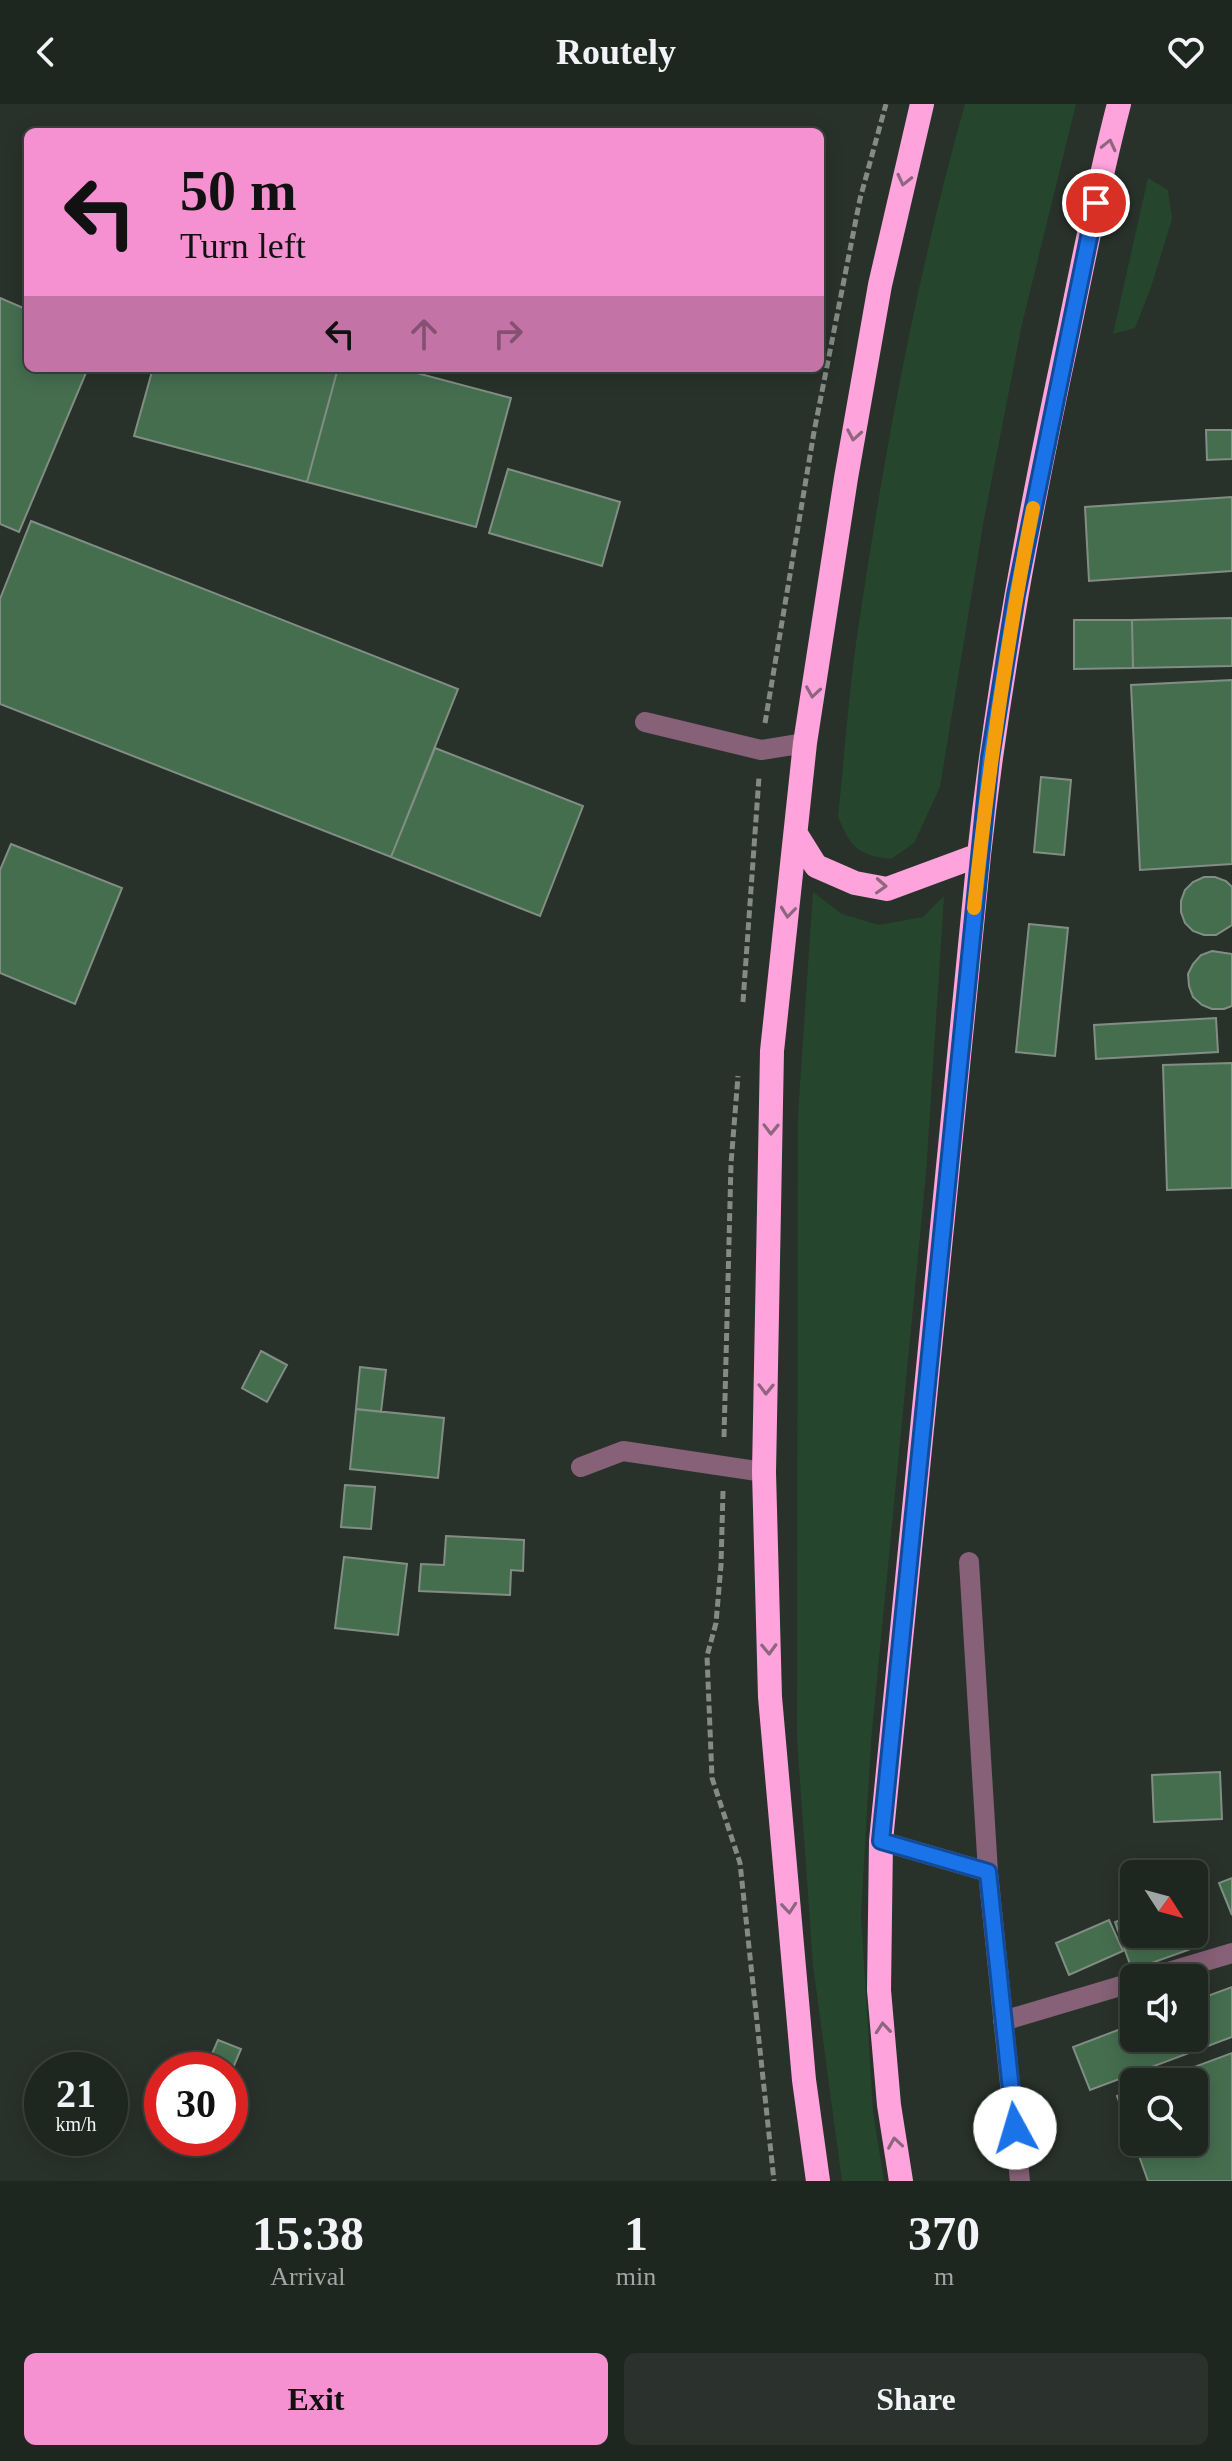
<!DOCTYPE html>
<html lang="en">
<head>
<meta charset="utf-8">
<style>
	body { margin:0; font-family:"Times New Roman",serif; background:#2b322d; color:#f1f3f6; height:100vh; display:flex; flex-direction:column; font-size:30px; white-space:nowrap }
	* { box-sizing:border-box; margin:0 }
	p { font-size:26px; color:#a1a5a5 }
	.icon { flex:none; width:44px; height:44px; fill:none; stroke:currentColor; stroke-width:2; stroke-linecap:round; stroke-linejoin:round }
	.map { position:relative; height:2077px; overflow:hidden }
	.sheet { display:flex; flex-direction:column; background:#1e2620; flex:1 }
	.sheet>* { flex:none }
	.hud { position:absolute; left:24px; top:24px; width:800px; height:244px; border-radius:12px; box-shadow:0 4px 20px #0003,0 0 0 2px #3c433e; background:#f590d1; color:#111; overflow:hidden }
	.needle { width:52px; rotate:126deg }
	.fabs { position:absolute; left:1120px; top:1756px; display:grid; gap:16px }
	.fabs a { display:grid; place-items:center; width:88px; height:88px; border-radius:12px; background:#1e2620; box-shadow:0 4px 20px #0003,0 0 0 2px #3c433e; font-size:40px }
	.speed { position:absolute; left:24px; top:1948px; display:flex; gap:16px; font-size:40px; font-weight:700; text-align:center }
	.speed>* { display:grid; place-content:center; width:104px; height:104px; border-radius:50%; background:#1e2620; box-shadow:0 4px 20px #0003,0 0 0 2px #3c433e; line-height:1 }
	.speed small { font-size:20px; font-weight:400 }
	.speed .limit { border:12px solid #d22; background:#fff; color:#111 }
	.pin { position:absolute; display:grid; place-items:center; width:68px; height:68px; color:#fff; margin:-34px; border:4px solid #fff; border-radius:50%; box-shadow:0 2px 8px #0007 }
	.me { position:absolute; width:88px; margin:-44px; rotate:354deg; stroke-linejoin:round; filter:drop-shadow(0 0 6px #0008) }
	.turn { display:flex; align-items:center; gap:28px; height:168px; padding:0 24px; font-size:36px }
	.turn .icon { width:104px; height:104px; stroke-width:2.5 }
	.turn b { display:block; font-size:56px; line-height:68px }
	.lanes { display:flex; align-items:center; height:76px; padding:0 24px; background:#0003; justify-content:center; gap:40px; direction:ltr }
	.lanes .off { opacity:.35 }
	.eta { display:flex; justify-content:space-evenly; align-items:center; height:136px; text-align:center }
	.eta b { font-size:48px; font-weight:700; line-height:56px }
	.action { display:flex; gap:16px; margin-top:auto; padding:16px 24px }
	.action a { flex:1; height:92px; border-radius:12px; background:#f590d1; color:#111; font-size:32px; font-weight:700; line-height:92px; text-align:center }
	.action a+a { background:#2b322d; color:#f1f3f6 }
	header { display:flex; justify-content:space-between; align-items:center; height:104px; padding:0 24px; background:#1e2620; font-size:36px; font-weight:700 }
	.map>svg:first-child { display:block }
	.green { fill:#25462d }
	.building { fill:#456e4f; stroke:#828e84; stroke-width:2 }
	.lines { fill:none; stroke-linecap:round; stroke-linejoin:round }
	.path { stroke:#838b84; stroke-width:5; stroke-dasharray:8 4; stroke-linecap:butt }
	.minor { stroke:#866177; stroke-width:20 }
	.highway { stroke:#fea3dc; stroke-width:24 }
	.oneway { stroke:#8e667e }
	.route-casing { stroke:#114b97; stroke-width:20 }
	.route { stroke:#1a73e8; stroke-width:14 }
	.slow { stroke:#f59e0b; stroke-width:14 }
</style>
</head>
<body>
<header><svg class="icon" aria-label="back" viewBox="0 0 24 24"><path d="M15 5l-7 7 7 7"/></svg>Routely<svg class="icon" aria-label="heart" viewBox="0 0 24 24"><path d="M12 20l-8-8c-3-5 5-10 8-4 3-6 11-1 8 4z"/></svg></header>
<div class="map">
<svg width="1232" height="2077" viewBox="0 0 1232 2077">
	<rect width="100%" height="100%" fill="#28322a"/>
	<path class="green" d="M965,0H1076L1022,220L984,415L940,683L914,739L891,755C857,751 851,743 838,713C845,648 849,583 859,519C885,345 917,170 965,0Z
		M1148,74L1168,86L1172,115L1151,183L1135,224L1113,230Z
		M813,788L842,810L879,821L923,813L944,792L926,1070L871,1637L861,1811L873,2008L884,2077H842L813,1861L797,1635L798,1011Z"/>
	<path class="building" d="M0,194L28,206V264H88L19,428L0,420Z
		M153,264H338L307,378L134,332Z
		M338,264H398L511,294L476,423L307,378Z
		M1206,326H1232V355L1207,356Z
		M508,365L620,398L602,462L489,429Z
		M1232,393V467L1089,477L1085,403Z
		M31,417L458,585L391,753L0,600V495Z
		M1232,514V562L1133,564L1132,516Z
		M1074,516H1132L1133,564L1074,565Z
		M1232,576V760L1140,766L1131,581Z
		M435,644L583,702L540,812L391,753Z
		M1041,673L1071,676L1064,751L1034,748Z
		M11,740L122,784L75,900L0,869V766Z
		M1204,773H1215L1226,777L1232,783V821L1216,831H1204L1193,827L1185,819L1181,808V797L1185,786L1193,778Z
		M1029,820L1068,824L1055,952L1016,948Z
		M1212,847L1232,850V902L1224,905H1212L1202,901L1193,893L1189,882L1188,870L1193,860L1201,851Z
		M1216,914L1218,948L1096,955L1094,921Z
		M1232,959V1084L1167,1086L1163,961Z
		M261,1247L287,1261L267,1298L242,1284Z
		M360,1263L386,1266L381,1308L356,1305Z
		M356,1305L444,1314L438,1374L350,1365Z
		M345,1381L375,1383L371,1425L341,1423Z
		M446,1432L524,1436L523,1467L511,1466L510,1491L419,1487L421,1460L444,1461Z
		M344,1453L407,1460L398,1531L335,1524Z
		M1220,1668L1222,1715L1154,1718L1152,1671Z
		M1232,1774V1811L1219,1779Z
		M1194,1808L1205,1840L1132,1866L1115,1818L1134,1811V1830H1194Z
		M1109,1816L1123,1847L1069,1871L1056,1839Z
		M1232,1883V1933L1090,1986L1073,1943L1134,1920V1934H1194V1897Z
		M218,1936L241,1945L230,1971V1966H205Z
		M1232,1949V2077H1148L1134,2038H1194V1978H1154Z
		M1134,1985V2038L1117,1992Z"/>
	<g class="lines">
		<path class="path" d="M765,619L814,328L860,95L886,0
			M743,898L759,673
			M724,1333L731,1060L738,972
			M723,1387L721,1461L716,1519L707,1552L712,1674L740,1759L774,2077"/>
		<path class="minor" d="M645,618L761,646L805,639
			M581,1363L623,1347L764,1368
			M969,1458L988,1768L1020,2077
			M881,1737L988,1768
			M1148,1874L1232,1849
			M1003,1917L1134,1878"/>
		<path class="highway" d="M796,730L816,762L855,779L887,785L979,751
			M818,2077L804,1976L770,1593L764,1368L772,947L805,639L846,374L880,181L922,0
			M901,2077L889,2001L879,1886L881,1737L979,751C998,576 1031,403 1068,231C1084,154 1099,76 1119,0"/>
	</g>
	<defs><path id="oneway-chevron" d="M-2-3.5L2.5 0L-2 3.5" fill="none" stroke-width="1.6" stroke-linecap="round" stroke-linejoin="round" transform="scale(2)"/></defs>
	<g class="oneway">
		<use href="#oneway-chevron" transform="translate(1109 41) rotate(-77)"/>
		<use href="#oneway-chevron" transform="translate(904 76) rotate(103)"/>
		<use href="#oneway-chevron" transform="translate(854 331) rotate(100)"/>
		<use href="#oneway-chevron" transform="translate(813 588) rotate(99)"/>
		<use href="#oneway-chevron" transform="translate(881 782) rotate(3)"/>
		<use href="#oneway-chevron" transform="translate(788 808) rotate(96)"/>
		<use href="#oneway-chevron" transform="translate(771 1025) rotate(91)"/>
		<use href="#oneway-chevron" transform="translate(766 1285) rotate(91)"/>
		<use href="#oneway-chevron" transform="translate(769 1545) rotate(88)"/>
		<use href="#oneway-chevron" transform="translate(789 1804) rotate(85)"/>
		<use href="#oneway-chevron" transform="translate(883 1924) rotate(-95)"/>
		<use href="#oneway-chevron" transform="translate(895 2039) rotate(-99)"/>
	</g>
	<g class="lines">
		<defs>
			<path id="route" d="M1015,2024L988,1768L881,1737L990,654L1016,491L1096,99"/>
		</defs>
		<use href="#route" class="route-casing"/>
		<use href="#route" class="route"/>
		<path class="slow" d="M974,804C988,669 1007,536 1033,404"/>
	</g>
</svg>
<div class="fabs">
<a><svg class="needle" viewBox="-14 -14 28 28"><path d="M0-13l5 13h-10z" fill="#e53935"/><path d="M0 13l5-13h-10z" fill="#a1a5a5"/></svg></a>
<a><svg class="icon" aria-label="sound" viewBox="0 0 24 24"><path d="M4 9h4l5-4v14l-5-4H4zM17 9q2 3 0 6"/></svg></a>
<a><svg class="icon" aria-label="search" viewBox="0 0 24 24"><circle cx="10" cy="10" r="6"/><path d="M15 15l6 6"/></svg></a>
</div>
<div class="speed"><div>21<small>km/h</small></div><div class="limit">30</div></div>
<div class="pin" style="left:1096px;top:99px;background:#d93025"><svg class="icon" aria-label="arrive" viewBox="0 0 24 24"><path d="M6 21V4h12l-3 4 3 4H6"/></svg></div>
<svg class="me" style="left:1015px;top:2024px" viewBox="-20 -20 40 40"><circle r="19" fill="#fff"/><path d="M0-13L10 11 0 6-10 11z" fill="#1a73e8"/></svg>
<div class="hud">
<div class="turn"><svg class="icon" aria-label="left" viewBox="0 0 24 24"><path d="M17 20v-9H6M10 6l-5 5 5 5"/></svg><div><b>50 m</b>Turn left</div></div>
<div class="lanes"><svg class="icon" aria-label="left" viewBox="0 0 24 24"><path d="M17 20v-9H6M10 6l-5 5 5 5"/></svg><svg class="icon off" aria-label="ahead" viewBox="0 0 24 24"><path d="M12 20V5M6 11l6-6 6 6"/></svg><svg class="icon off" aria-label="right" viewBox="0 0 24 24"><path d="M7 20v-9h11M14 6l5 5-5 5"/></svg></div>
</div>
</div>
<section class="sheet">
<div class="eta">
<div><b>15:38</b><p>Arrival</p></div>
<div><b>1</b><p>min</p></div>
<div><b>370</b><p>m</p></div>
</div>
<div class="action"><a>Exit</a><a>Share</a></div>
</section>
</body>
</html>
